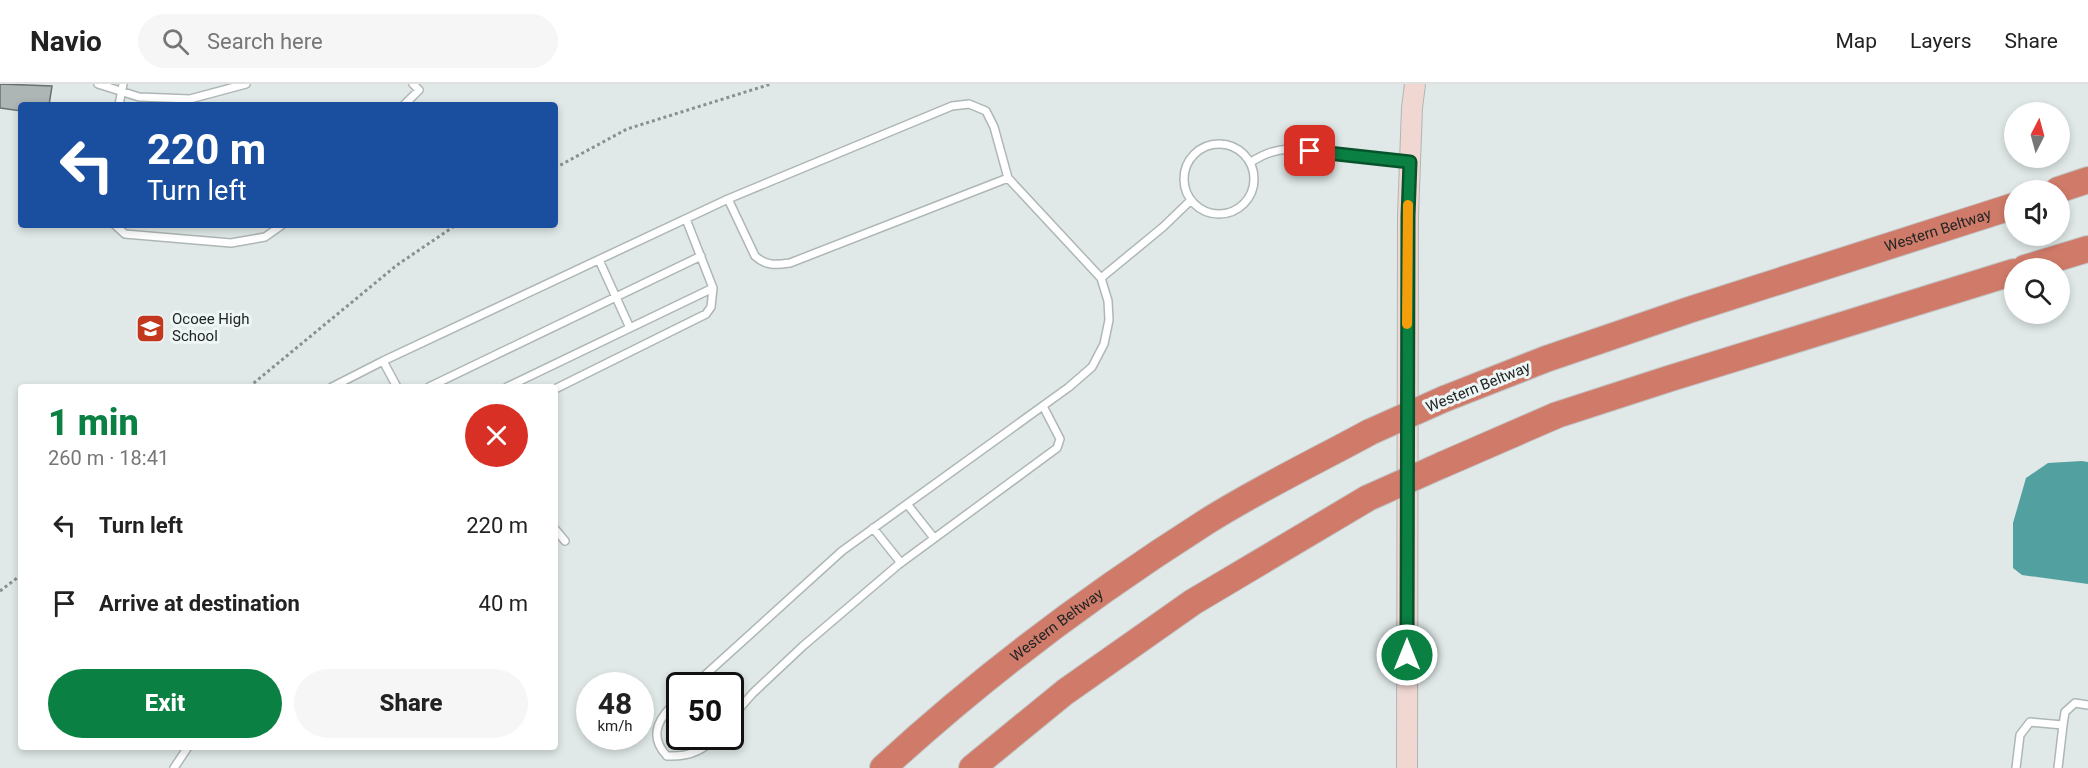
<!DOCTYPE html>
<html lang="en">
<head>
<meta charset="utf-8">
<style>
	body { margin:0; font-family:Roboto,sans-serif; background:#f6f6f6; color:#222; height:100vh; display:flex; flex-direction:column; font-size:22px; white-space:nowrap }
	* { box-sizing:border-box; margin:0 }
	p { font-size:20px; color:#767676 }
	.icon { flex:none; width:33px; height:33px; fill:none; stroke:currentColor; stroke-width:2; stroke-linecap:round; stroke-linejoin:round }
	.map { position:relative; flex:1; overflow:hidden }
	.panel { position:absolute; left:18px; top:300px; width:540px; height:366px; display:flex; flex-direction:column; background:#fff; border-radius:6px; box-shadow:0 3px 9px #0003 }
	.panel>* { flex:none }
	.top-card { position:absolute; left:18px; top:18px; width:540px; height:126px; border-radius:6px; box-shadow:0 3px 9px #0003; background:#1a4fa0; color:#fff; overflow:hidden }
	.needle { width:39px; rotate:6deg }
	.fabs { position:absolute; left:2004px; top:18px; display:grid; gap:12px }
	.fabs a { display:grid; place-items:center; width:66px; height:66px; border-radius:50%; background:#fff; box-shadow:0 3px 9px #0003; font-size:30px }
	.speed { position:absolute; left:576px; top:588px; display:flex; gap:12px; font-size:30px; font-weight:700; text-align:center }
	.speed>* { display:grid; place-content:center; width:78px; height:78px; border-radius:50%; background:#fff; box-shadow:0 3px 9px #0003; line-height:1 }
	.speed small { font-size:15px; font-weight:400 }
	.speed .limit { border:3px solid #111; border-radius:9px; background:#fff; color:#111 }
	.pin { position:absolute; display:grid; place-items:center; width:51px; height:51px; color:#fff; margin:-26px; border-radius:12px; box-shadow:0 3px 9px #0006 }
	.me { position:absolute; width:66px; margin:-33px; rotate:0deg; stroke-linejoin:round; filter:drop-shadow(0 0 4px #0008) }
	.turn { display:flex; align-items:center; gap:21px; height:126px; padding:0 30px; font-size:27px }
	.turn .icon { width:78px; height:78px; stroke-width:2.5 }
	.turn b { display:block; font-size:42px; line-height:51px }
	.round { display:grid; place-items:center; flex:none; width:63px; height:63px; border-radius:32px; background:#f6f6f6 }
	.head { display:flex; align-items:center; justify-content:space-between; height:102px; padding:0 30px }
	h1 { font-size:36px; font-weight:800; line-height:45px; color:#0b8043 }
	.button { display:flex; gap:12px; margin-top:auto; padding:12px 30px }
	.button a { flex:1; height:69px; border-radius:36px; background:#0b8043; color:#fff; font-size:24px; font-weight:800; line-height:69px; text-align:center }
	.button a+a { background:#f6f6f6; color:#222 }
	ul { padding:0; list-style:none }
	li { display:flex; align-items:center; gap:18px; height:78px; padding:0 30px }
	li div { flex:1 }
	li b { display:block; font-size:22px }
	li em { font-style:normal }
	header { display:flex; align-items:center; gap:36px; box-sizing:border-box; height:84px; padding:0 30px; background:#fff; border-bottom:2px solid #e0e0e0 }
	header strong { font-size:28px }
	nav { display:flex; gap:33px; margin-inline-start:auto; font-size:21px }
	.search { width:420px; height:54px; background:#f6f6f6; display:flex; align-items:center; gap:15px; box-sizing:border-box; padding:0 21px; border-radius:33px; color:#767676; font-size:22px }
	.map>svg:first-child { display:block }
	.water { fill:#52a09f }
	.building { fill:#adb5b5; stroke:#697070; stroke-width:1.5 }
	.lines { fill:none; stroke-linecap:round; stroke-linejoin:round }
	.service-casing { stroke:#aeb6b6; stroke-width:10 }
	.secondary-casing { stroke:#aeb6b6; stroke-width:22 }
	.motorway-casing { stroke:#c1c2c2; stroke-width:28 }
	.path { stroke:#8a8f8f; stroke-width:3; stroke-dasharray:3 3; stroke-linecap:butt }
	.service { stroke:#fff; stroke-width:7 }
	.secondary { stroke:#f1d7d2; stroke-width:20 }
	.motorway { stroke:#d07b69; stroke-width:26 }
	.motorway-bridge-casing { stroke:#c1c2c2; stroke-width:28; stroke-linecap:butt }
	.motorway-bridge { stroke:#d07b69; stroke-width:26 }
	.route-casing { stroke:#07532c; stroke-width:15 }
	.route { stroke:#0b8043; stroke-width:10 }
	.slow { stroke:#f59e0b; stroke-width:10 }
	.labels { text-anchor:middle; stroke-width:6; stroke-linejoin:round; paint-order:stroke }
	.street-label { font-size:15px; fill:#222525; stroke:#edf5f5 }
	.poi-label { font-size:15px; fill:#222525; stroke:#edf5f5; text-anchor:start }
</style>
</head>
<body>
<header>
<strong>Navio</strong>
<div class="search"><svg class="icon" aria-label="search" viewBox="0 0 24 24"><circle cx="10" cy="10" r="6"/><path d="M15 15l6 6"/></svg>Search here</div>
<nav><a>Map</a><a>Layers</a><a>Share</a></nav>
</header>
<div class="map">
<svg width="2088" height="684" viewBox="0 0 2088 684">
	<rect width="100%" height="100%" fill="#e0e8e8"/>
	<path class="water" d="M2082,377L2088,378V500L2022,491L2013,484V439L2026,394L2048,379Z"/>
	<path class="building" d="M0,0L52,2L49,21H21V27L0,24Z"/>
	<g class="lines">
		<defs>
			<path id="service" d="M98,0L139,13L190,15L246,0
				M119,21L123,0
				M404,21L419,6L413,0
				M1184 95a35 35 0 1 1 70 0a35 35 0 1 1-70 0Z
				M1251,78C1264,70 1274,66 1289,65L1407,78
				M728,115L755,172C766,182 775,181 790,179L1008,94
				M115,141L125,150L231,159L265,153L282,141
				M599,176L630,244
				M383,277L397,303
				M332,303L383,277L728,115L952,22L969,20L986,27L994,43L1008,94L1101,194
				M429,303L701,172
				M507,303L713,204L686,135
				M555,305L706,230L711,223L713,204
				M907,420L934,454
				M873,444L901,479
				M555,445L565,457
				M693,602L842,467L1069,303L1092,283L1104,260L1109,236L1108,217L1101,194L1163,143L1191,116
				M680,614C661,631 646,650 667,672C687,673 703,668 716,652
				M730,635L753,609L803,562L898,481L1057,364L1060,355L1043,322
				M2063,641L2065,628L2075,619L2088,621
				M174,684L188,663
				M2016,684L2020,651L2030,638L2063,641L2058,684"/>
			<path id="secondary" d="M1407,684L1408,132L1412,24L1415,0"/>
			<g id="motorway">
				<path d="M2058,106L2088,96"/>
				<path d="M2025,184L2088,165"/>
				<path id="s1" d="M1444,315L1546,275L1689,226L2014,122"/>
				<path d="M1442,381L1557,331L1668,295L2014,188"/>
				<path id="s2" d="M883,684C983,592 1091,511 1206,438C1258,405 1315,378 1370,348"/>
				<path d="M972,684L1065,608L1193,518L1368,414"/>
			</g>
		</defs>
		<use href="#service" class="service-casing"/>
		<use href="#secondary" class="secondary-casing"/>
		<use href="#motorway" class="motorway-casing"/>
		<path class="path" d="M555,84L627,45L771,0
			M249,303L397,181L456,141
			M0,507L21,491"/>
		<use href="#service" class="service"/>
		<use href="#secondary" class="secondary"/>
		<use href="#motorway" class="motorway"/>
		<defs>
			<path id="motorway-bridge" d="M1370,348L1444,315
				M1368,414L1442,381"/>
		</defs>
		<use href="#motorway-bridge" class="motorway-bridge-casing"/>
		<use href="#motorway-bridge" class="motorway-bridge"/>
	</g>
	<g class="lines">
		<defs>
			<path id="route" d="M1310,67L1410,78L1408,132L1407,571"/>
		</defs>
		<use href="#route" class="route-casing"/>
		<use href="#route" class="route"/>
		<path class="slow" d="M1407,240L1408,121"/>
	</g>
	<defs>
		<symbol id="school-square" viewBox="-11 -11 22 22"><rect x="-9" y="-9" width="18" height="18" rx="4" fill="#c2371d" stroke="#edf5f5"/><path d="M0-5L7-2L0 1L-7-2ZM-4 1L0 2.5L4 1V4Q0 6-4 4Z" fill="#fff"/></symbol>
	</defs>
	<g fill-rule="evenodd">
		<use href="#school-square" x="134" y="228" width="33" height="33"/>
	</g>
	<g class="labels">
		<g class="street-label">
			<text dy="5" stroke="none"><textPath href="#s1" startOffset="522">Western Beltway</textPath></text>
			<text transform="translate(1478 303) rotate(-22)" y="5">Western Beltway</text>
			<text dy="5" stroke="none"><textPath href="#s2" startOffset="225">Western Beltway</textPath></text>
		</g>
		<g class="poi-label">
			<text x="172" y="240">Ocoee High<tspan x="172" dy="17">School</tspan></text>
		</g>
	</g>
</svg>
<div class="fabs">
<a><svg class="needle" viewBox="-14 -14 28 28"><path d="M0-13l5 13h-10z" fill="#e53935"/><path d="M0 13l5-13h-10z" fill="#767676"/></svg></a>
<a><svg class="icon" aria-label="sound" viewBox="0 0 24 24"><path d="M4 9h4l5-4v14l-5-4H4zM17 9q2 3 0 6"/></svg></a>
<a><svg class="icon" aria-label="search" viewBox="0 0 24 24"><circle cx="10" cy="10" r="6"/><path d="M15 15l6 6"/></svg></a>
</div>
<div class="speed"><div>48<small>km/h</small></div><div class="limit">50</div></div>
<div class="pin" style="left:1310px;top:67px;background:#d93025"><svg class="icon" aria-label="arrive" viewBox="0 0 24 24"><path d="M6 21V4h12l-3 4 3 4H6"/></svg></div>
<svg class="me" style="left:1407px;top:571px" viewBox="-20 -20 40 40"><circle r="17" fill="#0b8043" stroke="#fff" stroke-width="3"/><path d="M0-11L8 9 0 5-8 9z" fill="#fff"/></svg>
<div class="top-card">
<div class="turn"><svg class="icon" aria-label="left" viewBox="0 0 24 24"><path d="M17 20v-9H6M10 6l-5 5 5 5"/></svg><div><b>220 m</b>Turn left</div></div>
</div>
<section class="panel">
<div class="head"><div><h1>1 min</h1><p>260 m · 18:41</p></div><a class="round" style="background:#d93025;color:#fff"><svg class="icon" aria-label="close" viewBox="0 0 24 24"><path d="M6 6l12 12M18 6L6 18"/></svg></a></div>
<ul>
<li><svg class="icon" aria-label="left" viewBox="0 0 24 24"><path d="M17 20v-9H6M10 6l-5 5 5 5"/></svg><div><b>Turn left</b></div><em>220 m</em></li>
<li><svg class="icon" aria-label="arrive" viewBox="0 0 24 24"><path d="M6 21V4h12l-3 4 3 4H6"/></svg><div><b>Arrive at destination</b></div><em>40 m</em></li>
</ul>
<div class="button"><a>Exit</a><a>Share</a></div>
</section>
</div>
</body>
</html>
